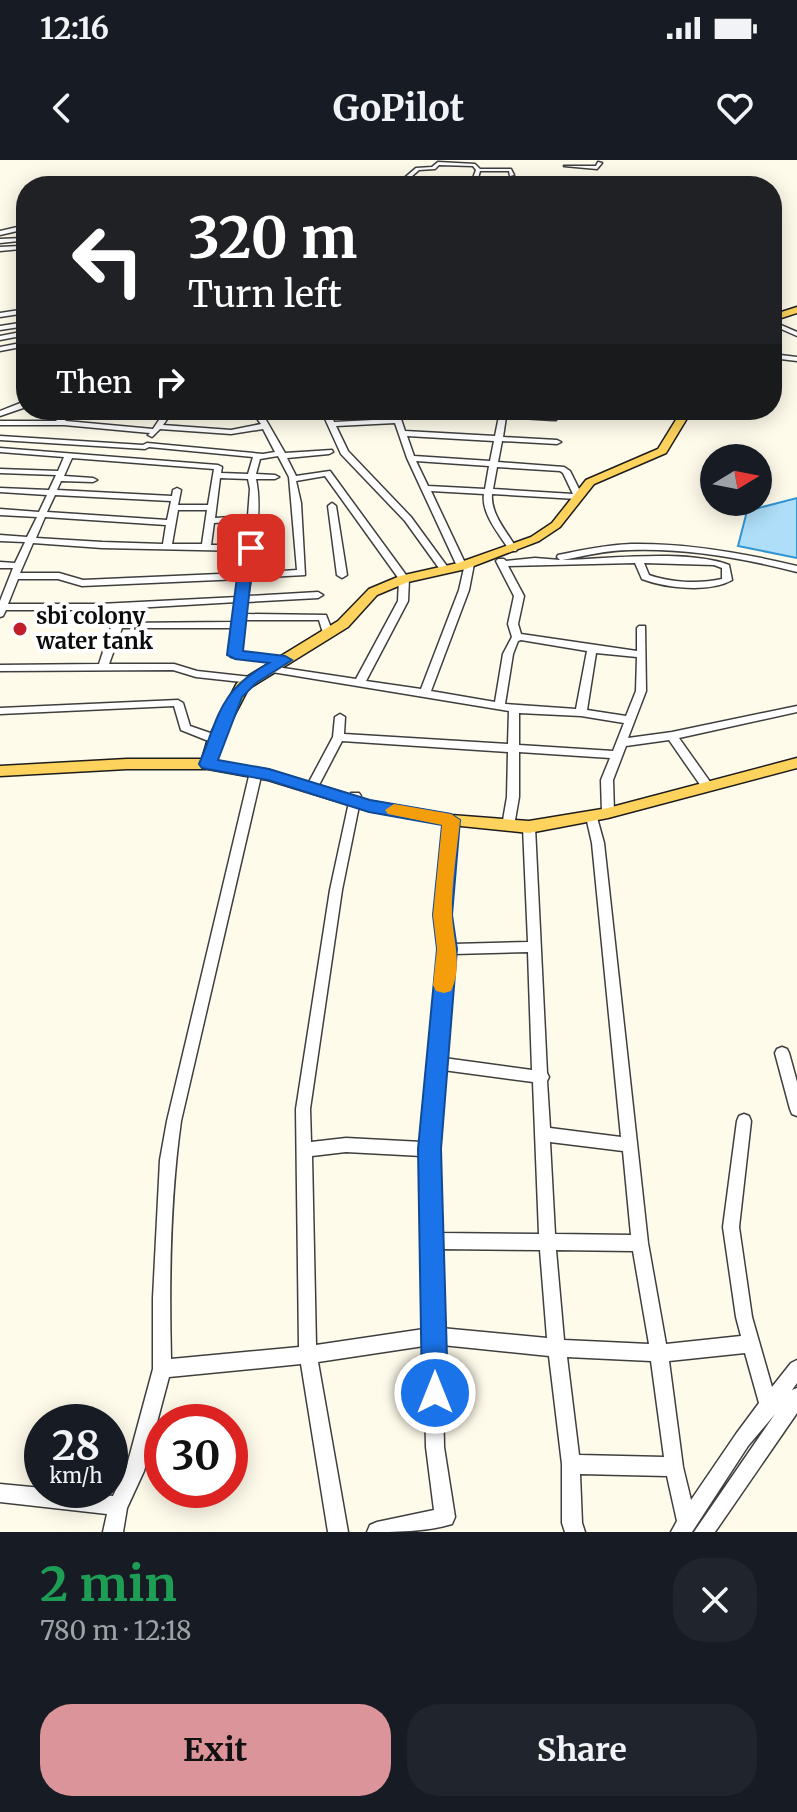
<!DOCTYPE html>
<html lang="en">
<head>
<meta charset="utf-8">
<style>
	body { margin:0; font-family:Merriweather,serif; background:#20242c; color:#f1f3f6; height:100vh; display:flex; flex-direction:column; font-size:30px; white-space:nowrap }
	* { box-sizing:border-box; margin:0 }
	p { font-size:26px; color:#9ea1a6 }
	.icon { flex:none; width:44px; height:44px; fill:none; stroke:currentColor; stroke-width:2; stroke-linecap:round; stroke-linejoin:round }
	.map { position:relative; height:1372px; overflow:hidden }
	.side { display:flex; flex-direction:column; background:#171b24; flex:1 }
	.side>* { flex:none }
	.top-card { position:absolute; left:16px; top:16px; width:766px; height:244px; border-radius:32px; box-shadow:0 4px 20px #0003; background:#202124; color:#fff; overflow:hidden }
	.needle { width:52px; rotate:80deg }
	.tools { position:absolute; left:700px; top:284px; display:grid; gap:16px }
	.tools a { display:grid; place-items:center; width:72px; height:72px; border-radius:50%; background:#171b24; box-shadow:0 4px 20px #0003; font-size:40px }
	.speed { position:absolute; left:24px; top:1244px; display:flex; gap:16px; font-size:40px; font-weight:700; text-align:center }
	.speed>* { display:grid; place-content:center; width:104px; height:104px; border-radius:50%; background:#171b24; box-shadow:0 4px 20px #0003; line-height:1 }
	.speed small { font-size:20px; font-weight:400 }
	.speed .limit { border:12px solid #d22; background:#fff; color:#111 }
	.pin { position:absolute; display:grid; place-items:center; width:68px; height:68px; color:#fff; margin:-34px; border-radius:16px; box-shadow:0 4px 12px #0006 }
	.me { position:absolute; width:88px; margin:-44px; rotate:0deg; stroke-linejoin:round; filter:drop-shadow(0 0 6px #0008) }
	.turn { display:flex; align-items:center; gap:28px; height:168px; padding:0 40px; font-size:36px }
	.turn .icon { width:104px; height:104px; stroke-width:2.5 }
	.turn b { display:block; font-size:56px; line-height:68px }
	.then { display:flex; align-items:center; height:76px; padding:0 40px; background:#0003; gap:16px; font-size:30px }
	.round { display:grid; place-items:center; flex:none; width:84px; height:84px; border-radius:32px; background:#20242c }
	.head { display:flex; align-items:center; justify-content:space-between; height:136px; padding:0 40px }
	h1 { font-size:48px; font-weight:700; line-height:60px; color:#1e9e55 }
	.cta { display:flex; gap:16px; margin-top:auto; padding:16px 40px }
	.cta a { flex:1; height:92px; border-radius:32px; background:#db949a; color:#111; font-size:32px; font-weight:700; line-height:92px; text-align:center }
	.cta a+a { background:#20242c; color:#f1f3f6 }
	.status { display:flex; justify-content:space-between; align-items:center; height:56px; padding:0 40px; background:#171b24; direction:ltr }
	.status svg { height:22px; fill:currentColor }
	header { display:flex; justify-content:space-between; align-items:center; height:104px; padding:0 40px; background:#171b24; font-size:36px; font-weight:700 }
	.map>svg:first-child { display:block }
	.water { fill:#aedef8; stroke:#3395d2; stroke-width:2 }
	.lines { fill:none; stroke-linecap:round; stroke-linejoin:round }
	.minor-casing { stroke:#3f3f3f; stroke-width:3 }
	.major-casing { stroke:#1d1d1d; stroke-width:3 }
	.minor { fill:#fff; fill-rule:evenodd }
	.major { fill:#fdd35d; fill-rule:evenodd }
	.route { fill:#1a73e8; stroke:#114b97; stroke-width:2 }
	.slow { fill:#f59e0b }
	.poi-dot { fill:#c1202a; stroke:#fff; stroke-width:3 }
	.labels { text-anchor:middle; stroke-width:8; stroke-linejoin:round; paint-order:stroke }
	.poi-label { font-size:22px; font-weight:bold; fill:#0c0c0c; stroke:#fff; text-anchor:start }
</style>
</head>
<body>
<div class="status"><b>12:16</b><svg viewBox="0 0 49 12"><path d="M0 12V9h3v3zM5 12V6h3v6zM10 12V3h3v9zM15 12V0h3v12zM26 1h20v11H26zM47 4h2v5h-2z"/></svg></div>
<header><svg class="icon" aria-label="back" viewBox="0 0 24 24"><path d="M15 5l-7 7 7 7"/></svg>GoPilot<svg class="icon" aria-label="heart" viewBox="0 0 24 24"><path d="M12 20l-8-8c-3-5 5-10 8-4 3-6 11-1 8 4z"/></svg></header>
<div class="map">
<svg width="797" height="1372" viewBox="0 0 797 1372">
	<rect width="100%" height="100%" fill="#fffbeb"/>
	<path class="water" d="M797,338V398L738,386L747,351Z"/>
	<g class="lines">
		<defs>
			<path id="minor" d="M438,2L475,4L480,9H511L514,15L510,16L509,11H480L478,18L601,22L475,23L434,21L421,26H395L416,8L432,7ZM439,5L473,6L476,10L473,18H433L418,23H404L419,10L435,9Z
				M598,2L602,3L597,9L564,6H596Z
				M347,20L380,24L383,26L348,24L338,26Z
				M26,65V69L0,75V71Z
				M23,78L26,85V99L23,97L21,89L0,91V87L20,86L19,81L0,83V79Z
				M26,149V153L0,157V153Z
				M772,161L797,172V176L772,165Z
				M26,162V166L0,170V166Z
				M26,171V175L0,180V176Z
				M26,182V186L0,191V187Z
				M772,194L797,197V201L772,198Z
				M23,242H26V247L0,256V251Z
				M47,250H55L66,261L153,269L161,257L92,252L88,250L166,253L170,255L163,265L231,270L261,264L258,260L262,258L266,260L285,293L332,290L333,292L329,294L287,298L296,316L330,311L409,419L408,441L366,521L421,529L459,430L464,408L457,406L407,298L395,263L336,266L348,291L411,357L449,409L447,411H441L405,361L341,294L321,250H385L381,252L331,254L334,262L393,259L390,250H398L405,271L495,276L499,256L460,252H416L412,250L500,252V250H508L507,252L556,256V260H553L506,257L503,277L557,280L561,282L557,284L502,281L498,302L564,307L570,311L582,335L577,339L492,334C490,354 508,373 517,389L516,391H510C500,375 481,354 484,334L431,331L465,403L469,401L474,404L469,430L431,531L495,542L503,494L512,477L508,464L514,436L496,401L498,399H504L506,401L535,398L560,400L557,397L558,395C582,390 607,385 631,384C687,383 743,393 797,406V412C743,398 686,388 630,390C607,390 585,396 562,400C608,399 687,389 729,405L732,420C710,433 665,428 642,419L635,403L508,406L524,436L518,464L521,474L637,491V468L639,466H645L646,531L628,578L672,572L797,546V552L679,578L713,626L707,630L703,629L669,580L626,586L613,620L614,653L608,657L602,653L601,620L610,598L519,592V637L514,666L508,670L502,666L507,637L508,592L342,581L319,625H311L309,622L333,577L335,557L340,554L345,557L344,574L508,584L509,551L266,511V507L270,506L356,519L398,441L399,419L325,316L296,321L301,343L305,415L251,418L248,436L318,432L323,435L318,438L247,442L245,454L326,455L333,473L328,476L323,473L319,460H244L240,493L285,497L289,498V502L231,497L230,495L233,468H122L109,504H174L197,511L251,517L256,520L251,523L196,517L173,510L0,511V505L99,504L111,467L117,463L234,462L237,442L100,450H6L3,456L0,457V441L13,408H0V402L15,403L25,382L0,381V375L27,377L37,357L0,355V349L39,352L47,335L0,332V328L49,330L56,315L0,313V309L58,311L64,297L0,292V288L218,305L222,307L221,313L248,314L253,297L149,287L145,289L0,280V276L143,285L147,283L263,294L275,292L263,269L231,274L160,269L152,277L148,275L150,273L64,265H0V261H57ZM407,276L494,281L490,301L414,296ZM278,296L289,317L297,410L251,413C256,385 262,346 256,319H275L279,317L275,315L256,314L260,299ZM72,298L214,309L208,345H178L181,330L177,328L173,330L172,336L57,330L61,321L93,322L97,320L93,318L64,316ZM416,301L489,306L485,329L428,326ZM497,307L560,311L563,313L573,334L493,329ZM220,318L248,319L250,329L248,356L215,358ZM55,335L171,341L167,360L47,352ZM178,350H207L202,384H172ZM45,357L166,365L163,384L102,382L36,378ZM248,361L247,385H211L214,363ZM33,383L102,388L246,391L242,413L83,420L59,413H20ZM644,403L714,405L722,408V419C700,424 671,423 649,415ZM18,419H58L82,426L241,419L238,437L100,444H8ZM521,480L587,491L576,549L505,544L513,494L518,481ZM596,493L637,497L636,531L626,556L587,550ZM519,553L581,556L624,563L613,591L519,585Z
				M332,343L336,346L347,415L342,418L337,415L328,346Z
				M178,540L183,543L190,566L219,576L220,579L219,582H211L181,570L174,546L0,554V548Z
				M256,608L262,612L181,961C170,1039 169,1120 171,1199L299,1187L296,949L330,730L351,633H359L361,636L342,730L310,949L311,982L346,978L422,982L429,906L428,903L430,899L440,789L437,755L445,660L451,656L457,660L449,755L453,784L528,782L523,667L529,663L535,667L547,913L549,917L547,921L550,968L621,977L592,683L586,657L592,653L596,654L604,683L648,1083L666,1184L741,1176L736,1157L723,1067L737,961L739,956L744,954L749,956L751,961L739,1067L752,1157L772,1227L791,1203L797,1200V1223L792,1230L797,1228V1253L715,1372H694L775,1254L748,1286L692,1372H671L677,1361L667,1316L580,1314L582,1363L585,1372H565L562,1363V1304L549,1196L442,1185L444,1287L455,1357L452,1364C425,1372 396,1372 367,1372L370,1365L377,1362L434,1350L426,1287L424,1186L318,1202L348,1372H328L301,1204L169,1217L144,1311L127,1348L123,1372H103L107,1354L0,1342V1324L42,1328V1330L113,1336L126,1309L153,1209V1138L160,1000L167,961L250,612ZM528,792L532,910L444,898L453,794ZM443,910L533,922L539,1074L439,1073L437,989ZM550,982L623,991L631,1075L555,1074ZM346,992L422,996L424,1169L316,1185L312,996ZM439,1089L540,1090L547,1178L441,1168ZM556,1090L633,1091L649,1184L564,1180ZM745,1193L759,1243L736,1274L691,1340L683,1307L669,1201ZM567,1197L651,1201L664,1297L579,1295Z
				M782,887L787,889L789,893L797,922V956L792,954L790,949L775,893L777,889Z"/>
			<path id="major" d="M797,147V153L772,161V155Z
				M682,250H692L666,293L594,324L560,367L539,381L466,409L408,422L377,435L348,467L248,529L222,579L216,601L269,610L370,641L451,655L529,661L608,648L797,598V608L608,658L529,673L451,665L369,651L268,620L208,609H127L0,616V606L127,599H202L208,579L237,523L338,461L369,429L400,416L458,403L531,377L552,363L586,320L658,289Z"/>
		</defs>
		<use href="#minor" class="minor-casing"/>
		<use href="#major" class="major-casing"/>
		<use href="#minor" class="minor"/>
		<use href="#major" class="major"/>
	</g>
	<path class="route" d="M251,384L257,388L251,417L243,491L285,496L292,500L256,523L242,537L218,600L269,609L370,640L451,654L460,660L452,755L457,789L441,989L448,1233L445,1242L435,1246L425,1242L422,1233L418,989L437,789L433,755L442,665L369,652L268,620L202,608L199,604C220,554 219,531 269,503L235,499L227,495L237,417L244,388Z"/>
	<path class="slow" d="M394,644L451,654L460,660C457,691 451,724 452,755C453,780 463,807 451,831L444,833L436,831L433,825L437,789L433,755L442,665L388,654L385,650Z"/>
	<circle class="poi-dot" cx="20" cy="469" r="8"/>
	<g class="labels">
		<g class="poi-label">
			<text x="36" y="464">sbi colony<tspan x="36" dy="25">water tank</tspan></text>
		</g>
	</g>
</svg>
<div class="tools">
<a><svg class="needle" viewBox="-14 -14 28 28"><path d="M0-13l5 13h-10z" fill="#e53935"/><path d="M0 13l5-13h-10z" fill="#9ea1a6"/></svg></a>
</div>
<div class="speed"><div>28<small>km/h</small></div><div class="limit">30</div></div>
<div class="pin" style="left:251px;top:388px;background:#d93025"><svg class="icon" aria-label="arrive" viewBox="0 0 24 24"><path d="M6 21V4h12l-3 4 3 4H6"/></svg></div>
<svg class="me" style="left:435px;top:1233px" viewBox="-20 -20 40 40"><circle r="17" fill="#1a73e8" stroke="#fff" stroke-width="3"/><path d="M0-11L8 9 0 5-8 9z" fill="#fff"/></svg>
<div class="top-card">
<div class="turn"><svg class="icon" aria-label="left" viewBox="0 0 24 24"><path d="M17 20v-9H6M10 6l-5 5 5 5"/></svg><div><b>320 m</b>Turn left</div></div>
<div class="then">Then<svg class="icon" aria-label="right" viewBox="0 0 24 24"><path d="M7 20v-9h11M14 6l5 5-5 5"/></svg></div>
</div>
</div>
<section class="side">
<div class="head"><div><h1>2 min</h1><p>780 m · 12:18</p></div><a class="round"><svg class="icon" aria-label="close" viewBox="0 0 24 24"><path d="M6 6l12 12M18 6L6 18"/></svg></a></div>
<div class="cta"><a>Exit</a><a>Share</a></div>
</section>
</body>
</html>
